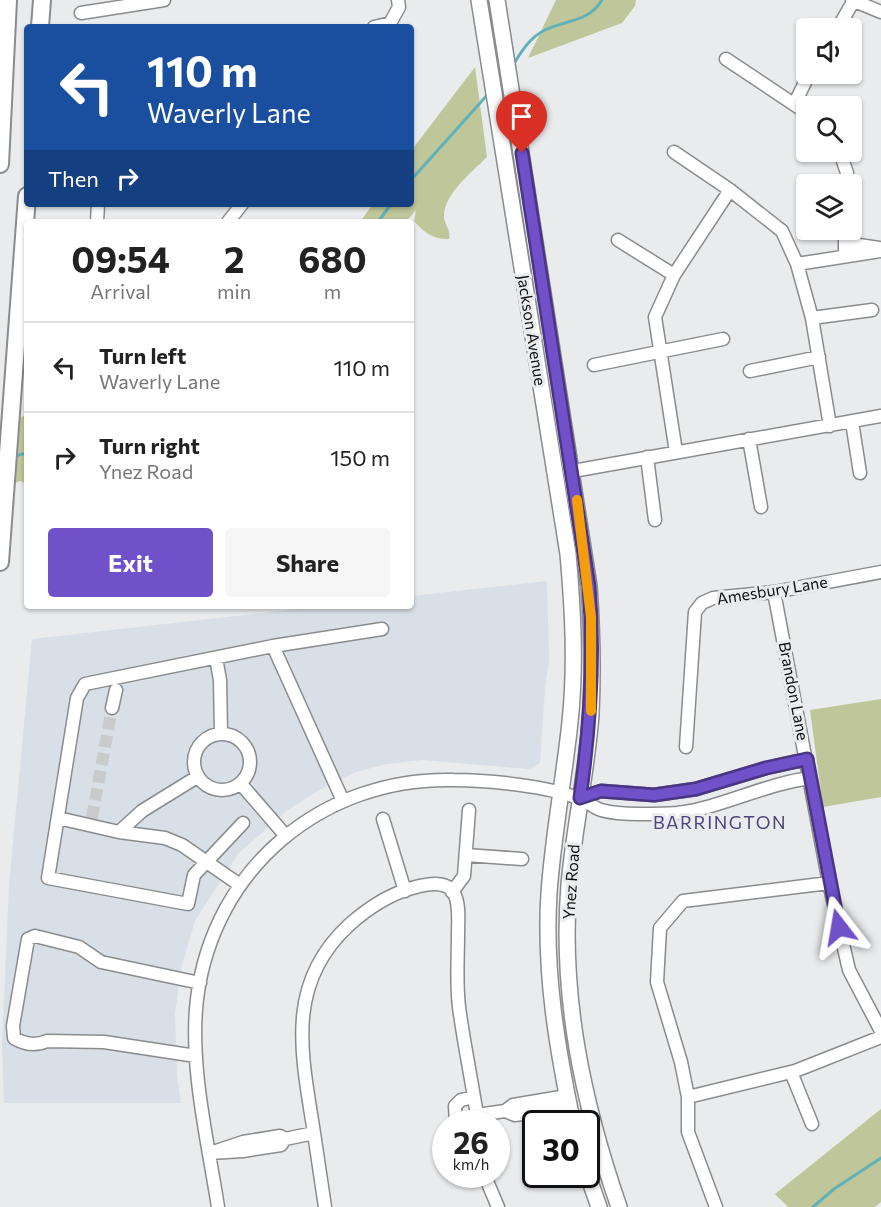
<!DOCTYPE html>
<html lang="en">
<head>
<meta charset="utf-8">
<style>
	body { margin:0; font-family:Commissioner,sans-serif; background:#f6f6f6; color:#222; height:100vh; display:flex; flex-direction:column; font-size:22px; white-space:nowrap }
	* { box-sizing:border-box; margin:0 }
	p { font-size:20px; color:#767676 }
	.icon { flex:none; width:33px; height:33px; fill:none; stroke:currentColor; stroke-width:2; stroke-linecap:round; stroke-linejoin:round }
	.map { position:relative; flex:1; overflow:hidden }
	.details { position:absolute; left:24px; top:219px; width:390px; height:390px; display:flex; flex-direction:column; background:#fff; border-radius:6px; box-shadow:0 2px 4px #0004 }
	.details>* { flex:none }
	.guide { position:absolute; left:24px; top:24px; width:390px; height:183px; border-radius:6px; box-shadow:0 2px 4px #0004; background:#1a4fa0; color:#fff; overflow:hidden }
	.buttons { position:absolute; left:796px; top:18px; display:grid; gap:12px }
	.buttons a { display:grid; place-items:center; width:66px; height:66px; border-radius:6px; background:#fff; box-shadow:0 2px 4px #0004; font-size:30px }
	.speed { position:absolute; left:432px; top:1110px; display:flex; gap:12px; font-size:30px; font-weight:700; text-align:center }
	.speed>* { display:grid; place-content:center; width:78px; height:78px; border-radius:50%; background:#fff; box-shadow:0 2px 4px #0004; line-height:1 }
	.speed small { font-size:15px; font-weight:400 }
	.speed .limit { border:3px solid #111; border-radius:9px; background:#fff; color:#111 }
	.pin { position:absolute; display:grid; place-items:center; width:51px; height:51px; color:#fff; margin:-62px -26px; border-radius:50% 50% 50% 0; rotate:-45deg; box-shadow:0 0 6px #0007 }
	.pin .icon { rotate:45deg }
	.me { position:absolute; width:66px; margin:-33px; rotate:346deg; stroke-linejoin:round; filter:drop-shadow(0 0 4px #0008) }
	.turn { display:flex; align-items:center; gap:21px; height:126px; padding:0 24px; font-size:27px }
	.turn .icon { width:78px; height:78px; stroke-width:2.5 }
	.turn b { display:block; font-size:42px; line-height:51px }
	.then { display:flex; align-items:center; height:57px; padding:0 24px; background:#0003; gap:12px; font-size:22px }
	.eta { display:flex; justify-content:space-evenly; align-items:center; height:102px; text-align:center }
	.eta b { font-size:36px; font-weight:700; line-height:42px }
	.cta { display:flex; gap:12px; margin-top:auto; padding:12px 24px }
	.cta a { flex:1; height:69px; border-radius:6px; background:#7051ca; color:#fff; font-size:24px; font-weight:700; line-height:69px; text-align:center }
	.cta a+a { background:#f6f6f6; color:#222 }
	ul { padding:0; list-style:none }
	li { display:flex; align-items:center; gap:18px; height:90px; padding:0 24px; border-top:2px solid #e0e0e0 }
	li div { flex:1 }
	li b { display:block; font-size:22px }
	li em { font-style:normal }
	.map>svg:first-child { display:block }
	.built { fill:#d8dfe7 }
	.green { fill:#bfc69a }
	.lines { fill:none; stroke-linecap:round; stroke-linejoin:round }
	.stream { stroke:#60b1b8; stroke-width:3 }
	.minor-tunnel { stroke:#c9cacc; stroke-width:12; stroke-dasharray:12 6; stroke-linecap:butt }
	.minor-casing { stroke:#8a8b8d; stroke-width:15 }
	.major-casing { stroke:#8a8b8d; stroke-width:18 }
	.highway-casing { stroke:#8a8b8d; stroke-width:20 }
	.minor { stroke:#fff; stroke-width:12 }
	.major { stroke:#fff; stroke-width:15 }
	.highway { stroke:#fff; stroke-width:16 }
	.route-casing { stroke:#493583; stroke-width:15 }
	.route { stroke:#7051ca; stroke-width:10 }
	.slow { stroke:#f59e0b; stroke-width:10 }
	.labels { text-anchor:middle; stroke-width:6; stroke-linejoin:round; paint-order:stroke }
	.street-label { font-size:16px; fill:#0f0f10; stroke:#eaebed }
	.neighbourhood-label { font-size:18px; letter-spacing:1.5px; fill:#4f4280; stroke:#eaebed }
</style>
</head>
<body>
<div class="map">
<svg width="881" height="1207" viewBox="0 0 881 1207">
	<rect width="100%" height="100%" fill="#eaebed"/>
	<path class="built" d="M547,581L549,660L545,688L540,763L529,769L422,760L386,764L356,772L321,789L286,811L238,854L195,921L182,965L175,1013L177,1076L181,1103H4L2,1045L9,885L32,639L325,606H411V596Z"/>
	<path class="green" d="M556,0H636L635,6L622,23L528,58Z
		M475,67L487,157C472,172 443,195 444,217C445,226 451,229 449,239C434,240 423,232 414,221L416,210L406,222H360L373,204H411V151Z
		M26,415L27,484L20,481L0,489V426Z
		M881,699V797L823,807L810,710Z
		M881,1109V1202L875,1207H788L775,1194Z"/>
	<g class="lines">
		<path class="stream" d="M513,65C521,52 530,37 545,30C566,20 589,22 602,0
			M411,180L489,93
			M378,222L391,204
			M14,456L27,453
			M813,1207L834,1189L881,1158"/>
		<path class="minor-tunnel" d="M92,818L112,708"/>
		<defs>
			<path id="minor" d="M852,0L881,12
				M81,13L164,0
				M374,27L391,23
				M388,27L399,7L398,0
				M838,28L854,0
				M726,59L807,113
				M795,103L809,74
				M674,152L730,190L782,231L797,264L812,318L830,426
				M840,152L847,173L846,184
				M97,222L98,204
				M228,222L242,204
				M618,240L674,275
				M845,243L879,248
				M845,251V230
				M797,264L881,251
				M812,318L872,310
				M594,365L723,339
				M750,371L819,357
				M852,422L860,473
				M749,439L761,507
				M676,452L655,317L674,275L730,190
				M647,457L655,520
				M573,471L881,416
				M774,592L829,883L849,970L881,1031
				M273,646L382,629
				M216,658L220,680L221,733
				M112,708L116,690
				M194 762a28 28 0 1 1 56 0a28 28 0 1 1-56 0Z
				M686,747L695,612L702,603L713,598L774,592L881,572
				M241,784L285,835
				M580,798L601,791L654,795L696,789L766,768L807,759
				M58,818L119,832L142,811L197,777
				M383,819L405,891
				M243,823L194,875L188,904L48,878L77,698L85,684L273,646L343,801
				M119,832L165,838L182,845L240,885
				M466,855L522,859
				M452,892L464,876L469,810
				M196,1056L104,1042L47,1041C36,1046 24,1044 14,1038L13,1026L28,939L35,936L79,947L101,962L200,983
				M791,1072L812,1124
				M688,1097L795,1071L881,1037
				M505,1111L513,1105L567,1096
				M456,1124L455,1106L461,1100L474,1097L477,1115
				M477,1124V1115L505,1111L515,1115L569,1107
				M314,1133C302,1055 284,985 349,925C368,908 387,895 412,888C424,885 445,879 454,893C460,904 458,922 458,934C458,958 456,983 459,1007C463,1037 469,1067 474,1097
				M285,1139L281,1145L243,1151L210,1153L243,1142L280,1136L285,1139L314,1133L325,1207
				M484,1174L498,1207
				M218,1207C208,1142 189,1065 197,999C213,868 323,777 453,780C487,780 549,786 580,799C587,801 594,808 601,810C612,813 627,814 639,814C651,814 665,814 677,813C721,808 764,784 810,778
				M716,1207L688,1132V1097L681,1062L657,982L660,928L683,901L829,883"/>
			<path id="major" d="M479,0L568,554C573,610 576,666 570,722C564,779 553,836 549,893C544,971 557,1048 573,1124
				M497,0L589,586C592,628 593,671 591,714C587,771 574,828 569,885C560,996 583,1103 619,1207
				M586,1170L599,1207"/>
			<path id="highway" d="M40,27L42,0
				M0,164L8,0
				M0,562L27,196"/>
		</defs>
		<use href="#minor" class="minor-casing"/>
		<use href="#major" class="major-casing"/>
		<use href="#highway" class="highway-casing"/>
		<use href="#minor" class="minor"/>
		<use href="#major" class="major"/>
		<use href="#highway" class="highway"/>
	</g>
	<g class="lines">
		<defs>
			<path id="route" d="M522,153L589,586C595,658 590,728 580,798L601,791L654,795L696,789L766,768L807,759L839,927"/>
		</defs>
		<use href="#route" class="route-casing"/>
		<use href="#route" class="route"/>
		<path class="slow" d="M577,500L591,617V711"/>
	</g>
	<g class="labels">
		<g class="street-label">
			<text transform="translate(532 330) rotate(81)" y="6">Jackson Avenue</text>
			<text transform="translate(772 590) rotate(-9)" y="6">Amesbury Lane</text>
			<text transform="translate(794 691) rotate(79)" y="6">Brandon Lane</text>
			<text transform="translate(571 882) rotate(-86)" y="6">Ynez Road</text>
		</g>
		<g class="neighbourhood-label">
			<text x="720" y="829">BARRINGTON</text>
		</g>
	</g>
</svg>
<div class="buttons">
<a><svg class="icon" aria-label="sound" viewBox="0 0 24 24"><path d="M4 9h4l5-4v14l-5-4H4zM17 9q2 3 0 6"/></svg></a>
<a><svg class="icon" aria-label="search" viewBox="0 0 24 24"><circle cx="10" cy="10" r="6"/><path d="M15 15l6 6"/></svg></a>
<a><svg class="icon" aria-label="layers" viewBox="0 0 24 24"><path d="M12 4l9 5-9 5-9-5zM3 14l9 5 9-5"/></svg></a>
</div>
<div class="speed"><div>26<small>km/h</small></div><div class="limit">30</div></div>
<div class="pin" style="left:522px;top:153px;background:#d93025"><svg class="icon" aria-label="arrive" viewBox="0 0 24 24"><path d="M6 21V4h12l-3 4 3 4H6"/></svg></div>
<svg class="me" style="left:839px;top:927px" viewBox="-20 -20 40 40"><path d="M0-17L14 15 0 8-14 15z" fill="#7051ca" stroke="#fff" stroke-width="4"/></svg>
<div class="guide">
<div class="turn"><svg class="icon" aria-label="left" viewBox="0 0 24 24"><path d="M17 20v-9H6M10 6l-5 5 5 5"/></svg><div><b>110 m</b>Waverly Lane</div></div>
<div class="then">Then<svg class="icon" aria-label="right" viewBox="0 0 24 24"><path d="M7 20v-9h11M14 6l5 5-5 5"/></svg></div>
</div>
<section class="details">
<div class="eta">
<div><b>09:54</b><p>Arrival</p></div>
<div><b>2</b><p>min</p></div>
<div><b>680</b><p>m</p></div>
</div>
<ul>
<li><svg class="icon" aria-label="left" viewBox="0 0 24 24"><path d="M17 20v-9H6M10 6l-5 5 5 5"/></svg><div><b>Turn left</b><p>Waverly Lane</p></div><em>110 m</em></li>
<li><svg class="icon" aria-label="right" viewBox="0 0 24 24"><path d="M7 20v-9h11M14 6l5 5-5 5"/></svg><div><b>Turn right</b><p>Ynez Road</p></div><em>150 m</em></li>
</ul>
<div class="cta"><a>Exit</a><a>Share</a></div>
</section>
</div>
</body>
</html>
